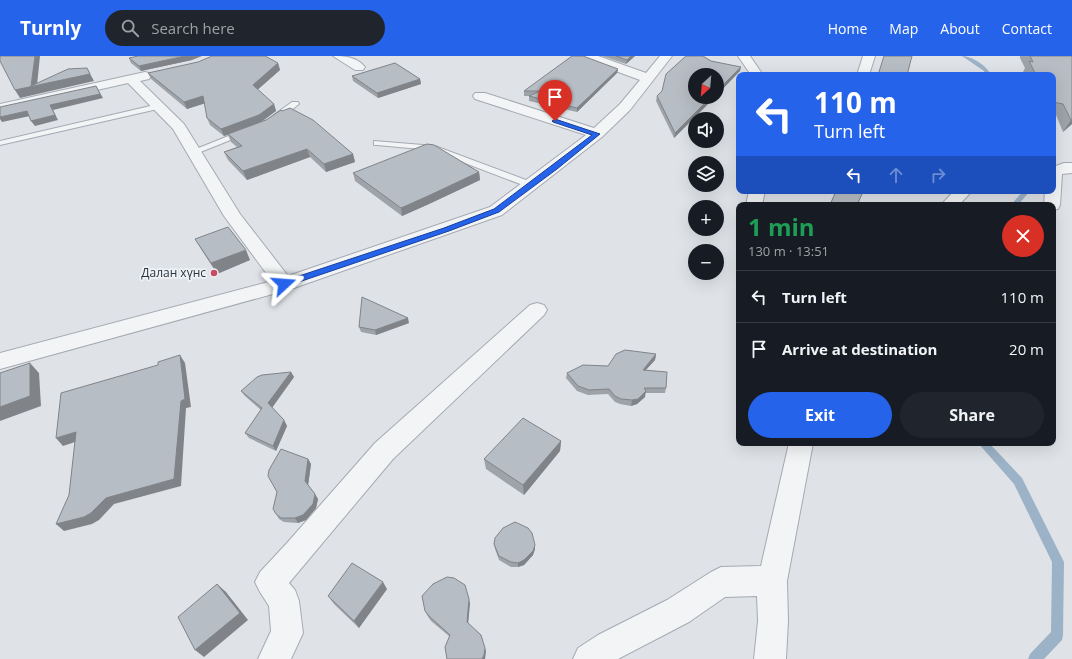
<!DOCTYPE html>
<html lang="en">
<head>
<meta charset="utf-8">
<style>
	body { margin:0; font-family:"Open Sans",sans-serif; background:#20242c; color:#f1f3f6; height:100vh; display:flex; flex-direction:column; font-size:15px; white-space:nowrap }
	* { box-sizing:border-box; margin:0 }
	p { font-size:13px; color:#9ea1a6 }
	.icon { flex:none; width:22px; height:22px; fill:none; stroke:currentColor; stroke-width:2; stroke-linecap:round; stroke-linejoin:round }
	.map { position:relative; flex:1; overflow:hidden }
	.side { position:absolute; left:736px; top:146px; width:320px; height:244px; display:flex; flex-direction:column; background:#171b24; border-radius:8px; box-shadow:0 4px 16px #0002 }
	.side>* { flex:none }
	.guide { position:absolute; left:736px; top:16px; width:320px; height:122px; border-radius:8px; box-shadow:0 4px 16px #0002; background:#2563eb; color:#fff; overflow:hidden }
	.needle { width:26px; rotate:206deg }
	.controls { position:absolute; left:688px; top:12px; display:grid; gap:8px }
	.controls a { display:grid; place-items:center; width:36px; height:36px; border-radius:50%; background:#171b24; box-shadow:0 4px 16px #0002; font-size:20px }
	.pin { position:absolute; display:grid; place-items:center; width:34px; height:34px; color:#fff; margin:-41px -17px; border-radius:50% 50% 50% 0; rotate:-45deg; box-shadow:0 0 4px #0007 }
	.pin .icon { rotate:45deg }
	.me { position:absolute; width:44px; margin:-22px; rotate:71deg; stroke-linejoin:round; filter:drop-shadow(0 0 3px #0008) }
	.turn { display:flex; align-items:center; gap:14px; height:84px; padding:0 12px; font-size:18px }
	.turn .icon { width:52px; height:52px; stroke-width:2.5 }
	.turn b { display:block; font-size:28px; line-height:34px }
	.lanes { display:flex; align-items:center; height:38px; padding:0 12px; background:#0003; justify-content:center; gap:20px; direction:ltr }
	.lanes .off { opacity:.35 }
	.round { display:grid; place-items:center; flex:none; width:42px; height:42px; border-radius:21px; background:#20242c }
	.head { display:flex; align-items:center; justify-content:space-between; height:68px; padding:0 12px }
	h1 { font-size:24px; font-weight:700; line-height:30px; color:#1e9e55 }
	.action { display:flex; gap:8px; margin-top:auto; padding:8px 12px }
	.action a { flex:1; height:46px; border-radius:24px; background:#2563eb; color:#fff; font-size:16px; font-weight:700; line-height:46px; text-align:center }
	.action a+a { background:#20242c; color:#f1f3f6 }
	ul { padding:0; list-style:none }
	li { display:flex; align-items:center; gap:12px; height:52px; padding:0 12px; border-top:1px solid #363941 }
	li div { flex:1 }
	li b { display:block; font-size:15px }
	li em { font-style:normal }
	header { display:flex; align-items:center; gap:24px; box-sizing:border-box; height:56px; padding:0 20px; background:#2563eb; color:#fff }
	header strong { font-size:19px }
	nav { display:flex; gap:22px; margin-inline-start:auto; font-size:14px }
	.search { width:280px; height:36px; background:#20242c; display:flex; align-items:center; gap:10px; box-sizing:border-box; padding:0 14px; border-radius:22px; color:#9ea1a6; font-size:15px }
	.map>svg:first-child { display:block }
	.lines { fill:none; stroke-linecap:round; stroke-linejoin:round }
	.stream { fill:#9cb2c6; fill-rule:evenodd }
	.lane-casing { stroke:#a5aab2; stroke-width:2 }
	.street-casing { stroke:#a5aab2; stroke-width:2 }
	.lane { fill:#f2f4f6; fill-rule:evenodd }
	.street { fill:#f2f4f6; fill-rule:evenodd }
	.wall { fill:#9da3a9 }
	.shaded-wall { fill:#808489 }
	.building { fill:#b7bdc4; stroke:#808489 }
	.route { fill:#2563eb; stroke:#184099 }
	.poi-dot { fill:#c64b63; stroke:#eff2f5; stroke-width:1.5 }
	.labels { text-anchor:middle; stroke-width:3.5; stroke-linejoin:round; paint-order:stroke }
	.poi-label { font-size:12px; fill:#29323e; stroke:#eff2f5; text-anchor:end }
</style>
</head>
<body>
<header>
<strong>Turnly</strong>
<div class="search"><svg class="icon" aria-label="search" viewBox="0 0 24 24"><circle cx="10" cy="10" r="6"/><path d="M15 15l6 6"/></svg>Search here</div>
<nav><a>Home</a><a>Map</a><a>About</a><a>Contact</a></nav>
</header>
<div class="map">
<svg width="1072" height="603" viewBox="0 0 1072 603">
	<rect width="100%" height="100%" fill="#dfe3e8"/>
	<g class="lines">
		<path class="stream" d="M962,0C972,0 987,10 991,19H985L984,15Z
			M1023,135H1030L1018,149H1011Z
			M978,387H989L1022,422L1064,506L1063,579L1062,584L1044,603H1028L1030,598L1051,576L1052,506L1014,428Z"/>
		<defs>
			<path id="lane" d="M292,46H298L299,48L280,63H274V59Z
				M159,48L163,50L162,52L0,89V85Z
				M241,75H244L248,77L198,97H192L191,95Z
				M374,85L435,90L534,127L535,129L534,131H528L431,94L377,89H374Z"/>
			<path id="street" d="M333,0C345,0 357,1 365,11L363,14H355Z
				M581,0H598L646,17L660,0H672L630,54L602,81L502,159L291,233L0,313V297L272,225L224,160L173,73L128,27L0,56V48L145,16L149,17L151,20L149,23L140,25L184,68L240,158L288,220L490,151L586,79L475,43L473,40L475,37H485L594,72L620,48L640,24L583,3Z
				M738,0H750L763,19H751Z
				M863,0H875L869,19H857Z
				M1064,107H1072V117L1062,118L1060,149L1058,153L1053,154V149H1044L1045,135H1053V111Z
				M749,135H765L762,149H746Z
				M954,135H972L959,149H941Z
				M537,247L544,249L547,254L544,259L393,403L289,527L295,534L299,545L303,577L291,603H258L271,575L269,550L260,536L255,526L260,516L287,487L375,387L530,249Z
				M789,387H813L787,525L788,565L786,603H754L758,565L757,540L725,541L689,566L618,603H573L578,592L598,579L667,544L711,516L721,511L761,510Z"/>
		</defs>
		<use href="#lane" class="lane-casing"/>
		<use href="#street" class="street-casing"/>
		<use href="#lane" class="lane"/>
		<use href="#street" class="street"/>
	</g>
	<path class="wall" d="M602,0H635L626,8Z
		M1020,0H1072V68L1063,76L1056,59L1053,58V19H1025L1023,16L1025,12L1020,2Z
		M129,2L192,4L141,15L131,7Z
		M711,5L740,15L695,41H715L674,82L656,45L657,40Z
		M278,7L280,14L257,34L274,48L276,55L261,66L266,64L282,55L353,98L355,106L326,116L310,101L247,124L228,104L224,96L237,91L231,86L228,79L224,80L210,69L207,62L205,47L187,53L151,23L148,17Z
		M618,13L617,17L577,56L529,45V40H524V35Z
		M352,20L420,23L421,28L378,42L353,25Z
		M479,116L480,124L429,148L402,160L355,125L353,117Z
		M195,183L250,204L217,218L201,193Z
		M409,267L376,279L361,276L359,271Z
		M656,298L655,304L646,314L666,332L665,337H645V341L637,348L631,350L620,348L615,346L608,338L588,339L577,335L566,322L567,317L608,310Z
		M291,316L294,321L272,352L284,364L287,370L276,395L249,382L245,377L261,354L245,340L241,335Z
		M561,385L560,395L524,439L486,413L484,403Z
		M308,403L311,408L308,429L318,443L316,452L306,464L298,467L284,466L279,463L276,458Z
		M494,488L535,489V493L533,499L524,509L518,511H511L499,504L495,493Z
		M387,533L359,572L334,548L328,540Z
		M470,547L468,567L485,592L486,596L449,580L431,565L427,559L425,555Z"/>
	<path class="shaded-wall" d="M35,0H40L37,29L87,12L94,25L20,42L15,34L31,30Z
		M185,0H202L192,4L141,15L139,10Z
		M631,0H635L626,8L627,4Z
		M278,7L280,14L255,36L253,29Z
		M741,11L740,15L717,39V35Z
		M618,13L617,17L577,56V52Z
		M420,23L421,28L378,42L377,37Z
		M96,30L103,42L53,54L58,64L35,70L31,65L50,49Z
		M203,40L206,47L187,53L184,46Z
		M711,41H715L674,82L675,77Z
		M274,48L276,55L261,66L224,80L221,73Z
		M27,55L30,60L2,66L0,63V61Z
		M1071,64H1072V68L1063,76Z
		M307,93L310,101L247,124L243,115Z
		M353,98L355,106L326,116L324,108Z
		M479,116L480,124L429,148L402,160L401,152Z
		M246,194L250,204L217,218L211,207Z
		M408,262L409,267L376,279L375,274Z
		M656,298L655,304L641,319L643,314Z
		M180,299L185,307L191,351L186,352L181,430L114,448L99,464L92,468L64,475L56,468Z
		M30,307L39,317L41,350L0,365V351Z
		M291,316L294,321L271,353L268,347Z
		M646,335L645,341L637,348L631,350L632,344Z
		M284,364L287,370L276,395L273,390Z
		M76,376L84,383L63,390L56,382Z
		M561,385L560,395L524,439L523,429Z
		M308,403L311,408L308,430L305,425Z
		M315,438L318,443L316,452L306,464L298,467L295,462Z
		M535,489V493L533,499L524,509L518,511V507Z
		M383,526L387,533L359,572L354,565Z
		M217,528L226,536L248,564L204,601L195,594Z
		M469,543L470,547L468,569L467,566Z
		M485,592L486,596L485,603H482Z"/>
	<path class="building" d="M0,0H35L31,30L68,13L87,12L90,18L15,34L0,5Z
		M138,0H185L139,10L129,2Z
		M212,0H265L278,7L253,29L274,48L259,59L221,73L207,62L203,40L184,46L148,17L198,6Z
		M572,0H583L618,13L577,52L529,40L540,35H524Z
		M616,0H631L627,4Z
		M686,0H703L711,5L741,11L717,35V19H695V41H711L675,77L657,40L662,35L666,18Z
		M884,0H912L907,19H878Z
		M1030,0H1072V64H1071L1063,48L1053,46V19H1036L1029,5L1033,6Z
		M395,7L420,23L377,37L352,20Z
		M96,30L100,38L50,49L55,59L31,65L27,55L0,61V51Z
		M290,52L313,64L353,98L324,108L307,93L243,115L224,96L242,90L228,78L266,64L281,54L282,55Z
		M427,88L434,89L479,116L428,140L401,152L353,117Z
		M836,135H851L862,138L857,149H830Z
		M228,171L246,194L211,207L195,183Z
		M362,241L408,262L375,274L359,271Z
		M625,294L656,298L643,314L667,316L666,332H644L646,335L638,343L632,344L621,343L615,340L609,333L589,334L578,330L567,317L583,309L608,310L616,298Z
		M180,299L185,343L181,345L174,423L106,442L91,457L84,461L56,468L69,439L76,376L56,382L61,337L158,309V306Z
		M30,307V340L0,351V317Z
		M291,316L268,347L284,364L273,390L245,377L262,352L241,335L257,321L262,319Z
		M523,362L561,385L523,429L484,403Z
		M281,393L308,403L305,425L315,438L313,448L303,459L295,462H281L276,458L273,453L277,436L268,420L269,414Z
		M515,466L528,472L532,477L535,489L533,495L524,504L518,507L511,506L499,500L494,488L495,482L503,472Z
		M352,507L383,526L354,565L328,540Z
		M447,521L454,522L465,529L469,543L467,566L481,579L485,592L484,599L482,603H447L445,591L450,579L430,561L425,555L422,540L433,528Z
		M217,528L240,557L195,594L178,561Z"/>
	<path class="route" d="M555,63L600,78L557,113L499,156L449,175L287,230L284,231L280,228L281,226L444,172L494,153L592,79L553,66L552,65Z"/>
	<circle class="poi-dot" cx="214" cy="217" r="4"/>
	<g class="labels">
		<g class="poi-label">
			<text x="206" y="221">Далан хүнс</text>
		</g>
	</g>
</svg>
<div class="controls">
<a><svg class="needle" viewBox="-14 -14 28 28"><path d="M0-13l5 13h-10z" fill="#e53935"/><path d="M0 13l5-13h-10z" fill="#9ea1a6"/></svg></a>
<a><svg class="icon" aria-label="sound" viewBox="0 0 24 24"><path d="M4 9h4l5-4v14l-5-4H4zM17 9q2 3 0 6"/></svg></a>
<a><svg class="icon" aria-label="layers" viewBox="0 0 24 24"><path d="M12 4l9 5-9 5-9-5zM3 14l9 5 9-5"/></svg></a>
<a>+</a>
<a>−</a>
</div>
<div class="pin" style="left:555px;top:65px;background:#d93025"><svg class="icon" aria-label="arrive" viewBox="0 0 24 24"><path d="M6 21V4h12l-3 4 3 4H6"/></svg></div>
<svg class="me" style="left:284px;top:228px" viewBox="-20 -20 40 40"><path d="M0-17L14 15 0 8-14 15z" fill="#2563eb" stroke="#fff" stroke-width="4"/></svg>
<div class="guide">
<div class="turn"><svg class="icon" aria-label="left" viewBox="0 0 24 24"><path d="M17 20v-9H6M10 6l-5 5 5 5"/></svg><div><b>110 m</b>Turn left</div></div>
<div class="lanes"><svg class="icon" aria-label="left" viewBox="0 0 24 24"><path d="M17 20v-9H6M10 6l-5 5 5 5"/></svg><svg class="icon off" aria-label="ahead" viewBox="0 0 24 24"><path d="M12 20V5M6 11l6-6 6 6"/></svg><svg class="icon off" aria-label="right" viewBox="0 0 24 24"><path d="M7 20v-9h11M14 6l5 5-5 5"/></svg></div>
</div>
<section class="side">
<div class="head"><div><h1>1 min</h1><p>130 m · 13:51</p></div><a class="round" style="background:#d93025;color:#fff"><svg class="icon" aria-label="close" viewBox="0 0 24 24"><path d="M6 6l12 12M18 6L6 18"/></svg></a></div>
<ul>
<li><svg class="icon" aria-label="left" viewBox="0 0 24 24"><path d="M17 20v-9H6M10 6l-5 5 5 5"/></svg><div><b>Turn left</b></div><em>110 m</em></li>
<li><svg class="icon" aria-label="arrive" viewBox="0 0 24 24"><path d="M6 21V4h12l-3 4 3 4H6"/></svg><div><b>Arrive at destination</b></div><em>20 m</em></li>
</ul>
<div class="action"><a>Exit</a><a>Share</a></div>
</section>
</div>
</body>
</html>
